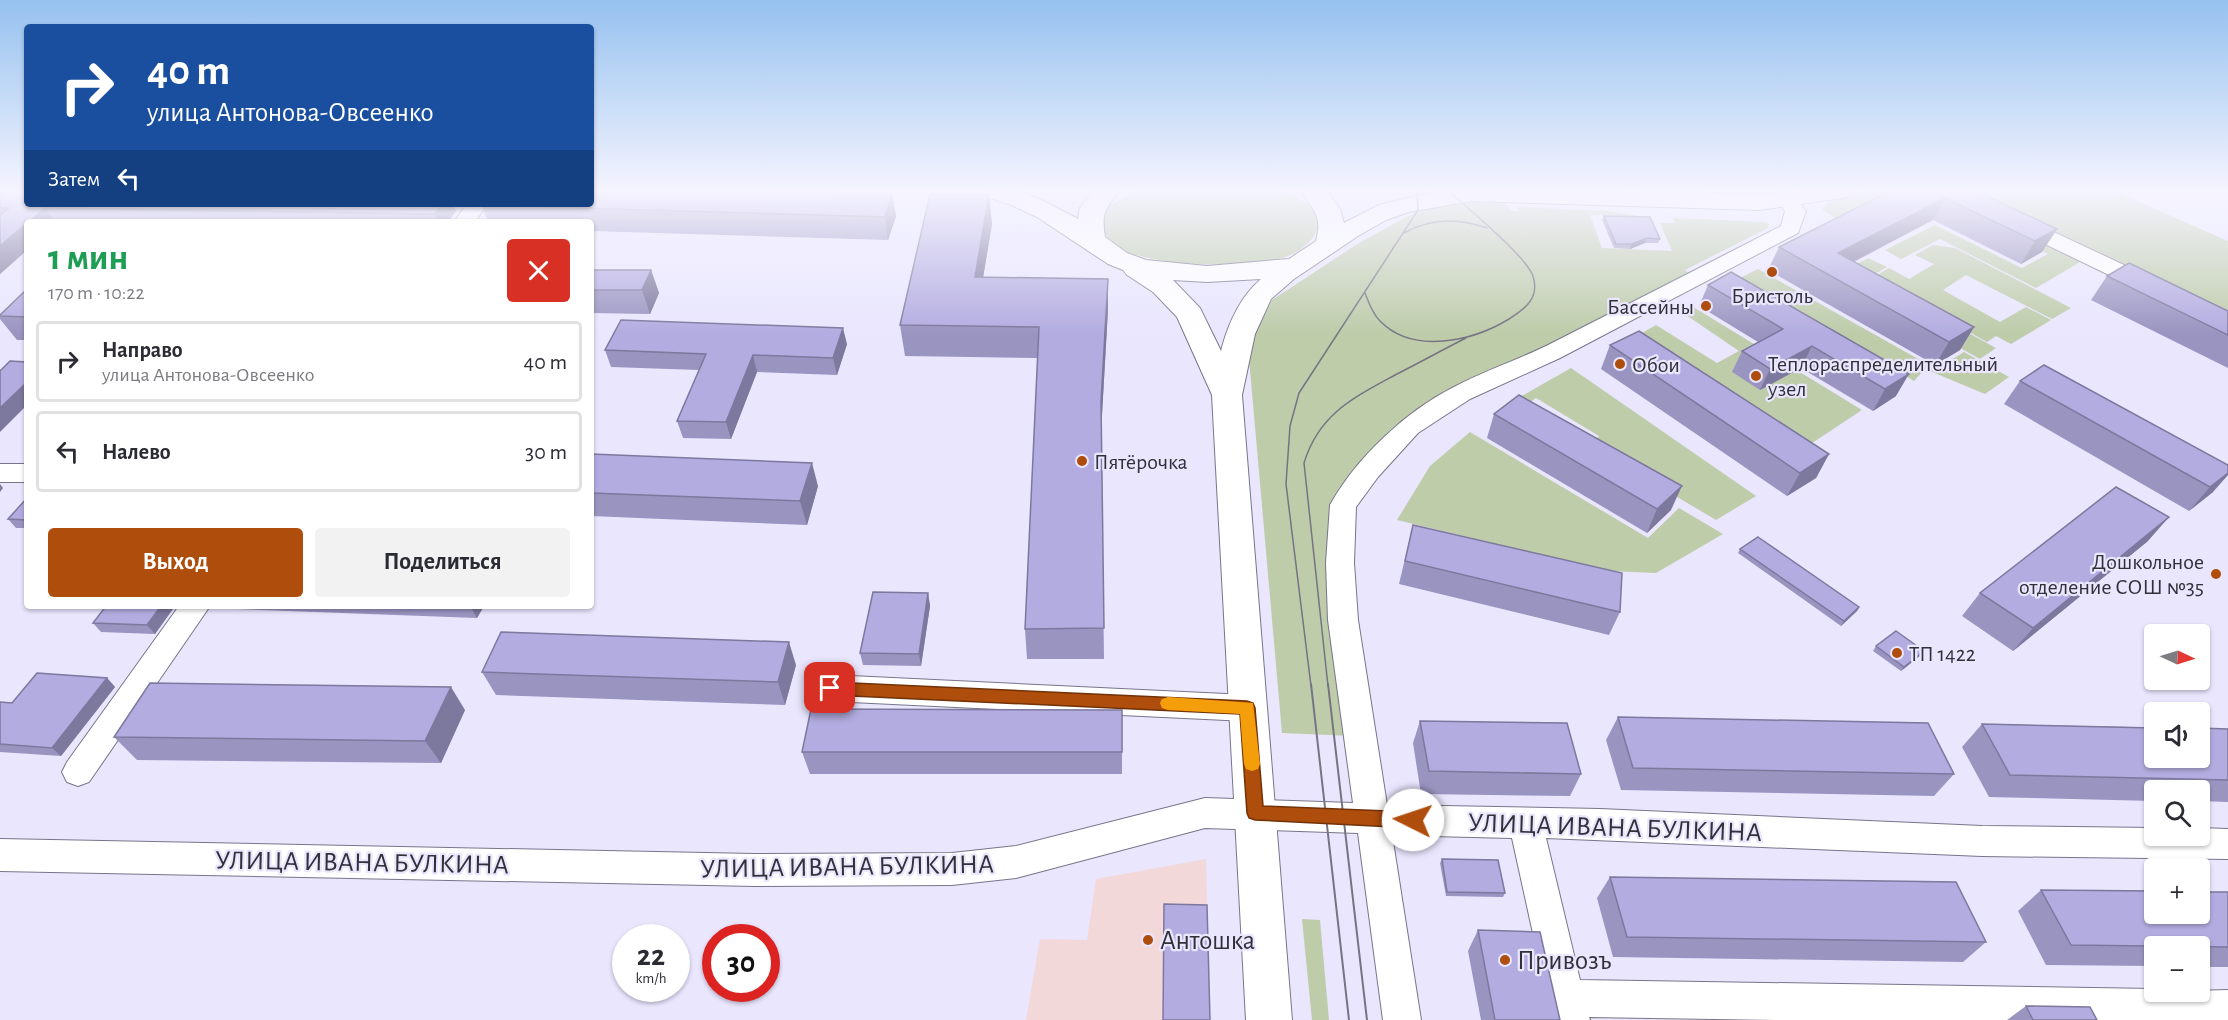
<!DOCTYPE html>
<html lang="ru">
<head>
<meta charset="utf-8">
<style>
	body { margin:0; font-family:"Alegreya Sans",sans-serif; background:#f2f2f3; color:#2b2b33; height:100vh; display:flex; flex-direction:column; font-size:22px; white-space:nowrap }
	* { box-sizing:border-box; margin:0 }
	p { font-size:20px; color:#7c7c81 }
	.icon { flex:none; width:33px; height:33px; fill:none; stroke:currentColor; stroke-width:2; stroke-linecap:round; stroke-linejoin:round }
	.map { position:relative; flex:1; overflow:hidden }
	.sheet { position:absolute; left:24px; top:219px; width:570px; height:390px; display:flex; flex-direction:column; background:#fff; border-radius:6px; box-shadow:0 2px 4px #0004 }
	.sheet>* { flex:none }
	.top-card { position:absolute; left:24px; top:24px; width:570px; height:183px; border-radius:6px; box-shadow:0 2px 4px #0004; background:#1a4fa0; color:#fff; overflow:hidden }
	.needle { width:39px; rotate:94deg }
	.controls { position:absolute; left:2144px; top:624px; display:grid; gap:12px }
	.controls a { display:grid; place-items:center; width:66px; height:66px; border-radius:6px; background:#fff; box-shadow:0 2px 4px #0004; font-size:30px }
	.speed { position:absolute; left:612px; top:924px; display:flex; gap:12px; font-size:30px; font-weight:700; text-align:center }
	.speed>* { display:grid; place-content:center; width:78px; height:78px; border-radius:50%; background:#fff; box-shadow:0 2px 4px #0004; line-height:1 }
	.speed small { font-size:15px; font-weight:400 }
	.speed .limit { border:9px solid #d22; background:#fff; color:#111 }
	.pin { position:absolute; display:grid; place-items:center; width:51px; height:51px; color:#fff; margin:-26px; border-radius:12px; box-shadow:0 3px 9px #0006 }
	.me { position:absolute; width:66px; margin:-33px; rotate:274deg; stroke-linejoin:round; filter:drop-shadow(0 0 4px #0008) }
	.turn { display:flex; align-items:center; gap:21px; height:126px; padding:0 24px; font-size:27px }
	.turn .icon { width:78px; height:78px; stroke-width:2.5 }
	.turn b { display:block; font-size:42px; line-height:51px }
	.then { display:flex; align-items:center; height:57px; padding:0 24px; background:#0003; gap:12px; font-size:22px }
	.round { display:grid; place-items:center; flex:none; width:63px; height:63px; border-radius:6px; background:#f2f2f3 }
	.overview { display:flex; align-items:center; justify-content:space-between; height:102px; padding:0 24px }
	h1 { font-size:36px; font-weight:700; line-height:45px; color:#1e9e55 }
	.button { display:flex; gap:12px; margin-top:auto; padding:12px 24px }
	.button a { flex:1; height:69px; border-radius:6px; background:#ae4d0c; color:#fff; font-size:24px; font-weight:700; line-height:69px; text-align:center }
	.button a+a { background:#f2f2f3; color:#2b2b33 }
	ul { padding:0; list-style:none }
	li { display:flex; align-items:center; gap:18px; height:81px; margin:0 12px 9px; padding:0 12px; border:3px solid #e1e1e2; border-radius:6px }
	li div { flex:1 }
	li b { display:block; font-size:22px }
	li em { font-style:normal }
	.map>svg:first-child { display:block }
	.commercial { fill:#f3d8d9 }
	.green { fill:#beccaa }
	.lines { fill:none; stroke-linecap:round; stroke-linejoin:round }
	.minor-casing { stroke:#78758a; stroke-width:2 }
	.major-casing { stroke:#78758a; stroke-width:2 }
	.minor { fill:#fff; fill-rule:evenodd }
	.major { fill:#fff; fill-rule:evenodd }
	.tram-far1 { stroke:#767483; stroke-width:1.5 }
	.tram { stroke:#767483; stroke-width:2 }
	.wall { fill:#9a94c1 }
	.shaded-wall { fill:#7d789d }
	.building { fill:#b3ace0; stroke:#7d789d; stroke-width:1.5 }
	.route { fill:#ae4d0c; stroke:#713208; stroke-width:1.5 }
	.slow { fill:#f59e0b }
	.poi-dot { fill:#ae4d0c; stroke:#e9e6fe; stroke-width:2 }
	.labels { text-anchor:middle; stroke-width:4.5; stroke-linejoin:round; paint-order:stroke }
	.poi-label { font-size:22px; fill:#32313a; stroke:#e9e6fe; text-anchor:start }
	.near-street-label { font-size:27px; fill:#32313a; stroke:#e9e6fe }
	.near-poi-label { font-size:27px; fill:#32313a; stroke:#e9e6fe; text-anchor:start }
</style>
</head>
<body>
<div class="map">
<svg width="2228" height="1020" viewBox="0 0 2228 1020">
	<rect width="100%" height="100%" fill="#e9e6fe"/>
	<path class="commercial" d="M1206,859L1210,1020H1026L1040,939L1087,940L1096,879Z"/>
	<path class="green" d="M1137,191H1274C1288,194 1305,199 1314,211C1327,230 1305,250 1288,256C1253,269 1155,267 1121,249C1109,242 1103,234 1100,221L1108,206Z
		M1868,191H1904L1842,223L1822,209L1831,200Z
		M1970,191H2114L2228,241V313Z
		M1502,200L1512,211H1520L1516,207L1608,211L1639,216L1590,215L1602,248L1672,251L1660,223H1675L1673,218L1764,222L1769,224L1768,228L1685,270L1689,273L1447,395L1399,424L1332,540L1352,736L1282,733L1248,347L1272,300L1359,243L1406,217L1441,205Z
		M1943,202L2087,258L2036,288L1940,239L1901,259L1885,250L1935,225L2022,268L2048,254Z
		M1933,245L1955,248L2071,308L2052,319L1966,275L1943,290L2000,322L2026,307L2051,320L2011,344L1996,336L1987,342L1872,278L1889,268L1909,279L1934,264L1915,255Z
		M1868,258L1887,267L1868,278L1996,348L1980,359L1832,277Z
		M1758,269L1936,369L1964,352L2009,377L1985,394L1925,369L1914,381L1870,354L1726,285Z
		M1695,308L1862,410L1794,455L1626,342L1656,325L1717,363L1739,351L1683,313Z
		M1571,368L1756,496L1716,520L1591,446L1599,436L1536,398L1515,413L1504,406Z
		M1470,432L1648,538L1679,508L1723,534L1656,573L1610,571L1397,520L1430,466Z
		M1302,919L1320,920L1329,1020H1312Z"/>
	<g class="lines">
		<defs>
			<path id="minor" d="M1941,191H1967L2158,281L2161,286L2158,291L2150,293L2142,291L1944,195Z
				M1787,194L1794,196L1806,211L1798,233L1560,358L1470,399L1418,433L1378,477L1356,507L1354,563L1358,620L1387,805L1600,809L1982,826L2154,828V836H2199V828L2228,829V859L1982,856L1546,838L1580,980L2154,989V992L2228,990V1020H1776L1589,1017L1590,1020H1552L1512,838L1392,835L1421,1020H1383L1358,833L1205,828L1016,878L952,885L755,886L0,871V839L755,854L952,853L1016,846L1205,798L1353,803L1328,620L1326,563L1330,505C1356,458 1406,411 1454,387C1486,370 1521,359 1554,342C1630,303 1706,265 1781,226L1785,211L1777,200L1780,196Z
				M467,204H487L475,222H454Z
				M0,464H27V482H0Z
				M179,606H210L89,782L78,786L67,782L62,772L67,762Z
				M830,675L1247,695L1258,699L1263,708L1258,717L1247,721L830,701L819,697L815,688L819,679Z"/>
			<path id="major" d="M981,191H1019L1042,200L1078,219L1080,208L1092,191H1118C1106,211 1101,210 1105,237L1127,253L1146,260L1207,266L1289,259L1316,241C1323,214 1313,211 1301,191H1327L1340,209L1344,223L1379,205L1437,191H1624L1759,194L1798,191H1853L1850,196L1841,198L1759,210L1471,201L1409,212L1386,220L1358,236L1294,279L1271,299L1255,334L1242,395L1292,1020H1246L1212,395L1177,317L1153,292L1127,275L1123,270L1108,264L1037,217L1011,205L984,196ZM1261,279C1240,297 1228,324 1221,351L1200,308L1173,280L1207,282Z"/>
		</defs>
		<use href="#minor" class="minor-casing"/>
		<use href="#major" class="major-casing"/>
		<use href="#minor" class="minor"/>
		<use href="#major" class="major"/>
		<path class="tram-far1" d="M1404,233C1430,218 1459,218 1487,228
			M1365,293C1369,303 1372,313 1380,321C1413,355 1473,341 1509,319C1525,309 1540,298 1533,276C1526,256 1467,208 1449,191
			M1311,686L1286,484L1290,426L1299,393L1418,210L1417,191
			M1328,686L1304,463C1319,414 1353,398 1395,375C1419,363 1442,350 1466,338"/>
		<path class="tram" d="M1311,684L1349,1020
			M1328,684L1367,1020"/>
	</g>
	<path class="wall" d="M0,191L7,193L453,204L456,211L448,222H27V250L0,274Z
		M1890,191H1976L2057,229L2042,252L2021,264L1933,220L1854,262L1974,327L1960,350L1935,365L1768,270L1779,247Z
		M892,194L896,216L888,240L591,231V222H488L481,205Z
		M1604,216L1660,239L1658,243H1645L1630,249L1614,248L1602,220Z
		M992,224L983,277L1108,279V309L1101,431L1104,659H1027L1025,629L1038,358L905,356L900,325Z
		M591,270H651L659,293L650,314L591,313Z
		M2107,276L2228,311V368L2091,300Z
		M1708,285L1896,396L1873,411L1801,368L1760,390L1732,372L1742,351L1758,342L1699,306Z
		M27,291V340H17L0,319V315Z
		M847,344L837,375L757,372L731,439L683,438L677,421L699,370L611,367L605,350Z
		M1610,345L1829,454L1816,478L1787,496L1601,369Z
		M2020,381L2228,465L2213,492L2189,511L2004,404Z
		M1494,414L1671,510L1647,533L1487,438Z
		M591,454L818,486L807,525L591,516Z
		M27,498V528H16L8,519Z
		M1413,525L1620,612L1609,635L1399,584Z
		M2148,541L2013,651L1962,616L1980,593Z
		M1740,549L1859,607L1857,611L1841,626L1738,553Z
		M928,593L930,606L921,666L863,665L860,653Z
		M175,606L155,634L101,632L93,623Z
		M235,606H484L477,618L237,609Z
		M1876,646L1924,651L1921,655L1901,671L1873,651Z
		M796,665L785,705L496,695L482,672Z
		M107,678L115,687L61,756L0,752V702L12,703Z
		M465,710L441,763L137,760L114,737Z
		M1122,710V774H810L802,752Z
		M1618,717L1954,774L1934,796L1621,790L1606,740Z
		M1420,721L1581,774L1570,796L1421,794L1413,743Z
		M1982,724L2228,729V802L2199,801V790H2154V801L1989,797L1962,747Z
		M1442,859L1505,893L1503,897L1446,896L1440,863Z
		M1610,877L1986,942L1963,962L1613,957L1597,898Z
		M2041,890L2228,892V967H2199V946H2154V966L2046,965L2018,911Z
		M1478,930L1560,1020H1481L1468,951Z
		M2026,1006L2097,1020H2007Z"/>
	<path class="shaded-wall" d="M0,191H5L7,193L0,199Z
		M892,194L896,216L888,240L885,217Z
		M989,194L992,224L978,308L975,277Z
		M1945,198L1933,220L1829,274L1838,253Z
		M442,204H453L456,211L448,222H438L435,214Z
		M45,208L55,222H29Z
		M27,223V250L0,274V246Z
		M2057,229L2042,252L2021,264L2035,241Z
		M1647,238L1645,243L1630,249L1632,244Z
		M651,270L659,293L650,314L642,290Z
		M1108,279V309L1101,433V402Z
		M1974,327L1960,350L1935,365L1949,342Z
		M843,328L847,344L837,375L833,358Z
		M1812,346L1801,368L1760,390L1770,369Z
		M753,355L757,372L731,439L726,422Z
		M1909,374L1896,396L1873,411L1885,389Z
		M25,384L27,387V405L0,432V408Z
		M1829,454L1816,478L1787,496L1800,473Z
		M812,463L818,486L807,525L800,501Z
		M2228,473V475L2213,492L2189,511L2210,487Z
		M0,484L3,488L0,492Z
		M1682,486L1671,510L1647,533L1657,509Z
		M2169,517L2148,541L2013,651L2033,628Z
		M928,593L930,606L921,666L919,654Z
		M161,606H175L155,634L147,625Z
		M470,606H484L477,618Z
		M1859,607L1857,611L1841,626L1844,621Z
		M789,642L796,665L785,705L778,682Z
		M1924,651L1921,655L1901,671L1904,667Z
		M107,678L115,687L61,756L52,748Z
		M451,687L465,710L441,763L425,741Z"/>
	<path class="building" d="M10,191H27V204H442L435,214L45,208L29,222H27V223L0,246V215L9,208H0V198Z
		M591,191H793L892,194L885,217L481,205L482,204H591Z
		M1890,191H1976L2057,229L2035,241L1945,198L1838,253L1974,327L1949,342L1779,247Z
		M930,194H989L975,277L1108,279L1101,402L1104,628L1025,629L1039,327L900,325Z
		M1604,216L1650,217L1660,239L1647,238L1632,244H1616Z
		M2129,263L2228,311V335L2107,276Z
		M591,270H651L642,290H591Z
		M1731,272L1909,374L1885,389L1812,346L1770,369L1742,351L1783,329L1708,285Z
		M25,291H27V317L0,316V315Z
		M621,320L843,328L833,358L753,355L726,422L677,421L706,354L605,350Z
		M1639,331L1829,454L1800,473L1610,345Z
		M10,361L27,362V384H25L0,408V371Z
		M2044,365L2228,465V473L2210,487L2020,381Z
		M1519,395L1682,486L1657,509L1494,414Z
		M591,454L812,463L800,501L591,493Z
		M2116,487L2169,517L2033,628L1980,593Z
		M27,498V520L8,519Z
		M1413,525L1622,573L1620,612L1405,561Z
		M1758,537L1859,607L1844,621L1740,549Z
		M873,592L928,593L919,654L860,653Z
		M106,606H161L147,625L93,623Z
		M1896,631L1924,651L1904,667L1876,646Z
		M501,632L789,642L778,682L482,672Z
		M37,673L107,678L52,748L0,744V702L12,703Z
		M150,683L451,687L425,741L114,737Z
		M811,709L1122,710V752H802Z
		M1618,717L1928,723L1954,774L1633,768Z
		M1420,721L1567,723L1581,774L1429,771Z
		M1982,724L2154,728V758H2199V728L2228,729V780L2010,775Z
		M1442,859L1498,860L1505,893L1447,892Z
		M1610,877L1956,882L1986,942L1627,937Z
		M2041,890L2154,891V914H2199V892H2228V947L2071,945Z
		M1164,904L1207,905L1210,1020H1163Z
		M1478,930L1540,932L1560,1020H1495Z
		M2026,1006L2090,1007L2097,1020H2033Z"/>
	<linearGradient id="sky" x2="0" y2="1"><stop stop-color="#95c1ef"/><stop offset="0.57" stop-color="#f5f4ff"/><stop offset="1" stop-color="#f5f4ff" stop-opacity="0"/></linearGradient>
	<rect width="2228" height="334" fill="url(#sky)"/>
	<path class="route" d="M830,682L1247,701L1253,703L1255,708L1263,806L1413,812L1419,815L1421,820L1419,825L1413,828L1255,820L1249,818L1247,813L1240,714L830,695L824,693L822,688L824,684Z"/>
	<path class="slow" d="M1168,697L1253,703L1260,764L1258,769L1252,771L1246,769L1244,764L1240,714L1168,710L1162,708L1160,703L1162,699Z"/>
	<g class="poi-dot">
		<circle cx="1772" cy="272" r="6"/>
		<circle cx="1706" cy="306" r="6"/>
		<circle cx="1620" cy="364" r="6"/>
		<circle cx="1756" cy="376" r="6"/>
		<circle cx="1082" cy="461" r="6"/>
		<circle cx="2216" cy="574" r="6"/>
		<circle cx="1897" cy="653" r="6"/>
		<circle cx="1148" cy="940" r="6"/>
		<circle cx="1505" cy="960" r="6"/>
	</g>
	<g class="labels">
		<g class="poi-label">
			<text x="1772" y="303" text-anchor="middle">Бристоль</text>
			<text x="1694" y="314" text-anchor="end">Бассейны</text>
			<text x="1768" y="371">Теплораспределительный<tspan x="1768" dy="25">узел</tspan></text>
			<text x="1632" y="372">Обои</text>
			<text x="1094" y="469">Пятёрочка</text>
			<text x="2204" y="569" text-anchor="end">Дошкольное<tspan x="2204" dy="25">отделение СОШ №35</tspan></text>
			<text x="1909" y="661">ТП 1422</text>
		</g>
		<g class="near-street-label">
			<text transform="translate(1615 827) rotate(2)" y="9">УЛИЦА ИВАНА БУЛКИНА</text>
			<text transform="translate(362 862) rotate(1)" y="9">УЛИЦА ИВАНА БУЛКИНА</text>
			<text transform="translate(847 866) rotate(-1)" y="9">УЛИЦА ИВАНА БУЛКИНА</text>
		</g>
		<g class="near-poi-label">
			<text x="1160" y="949">Антошка</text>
			<text x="1517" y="969">Привозъ</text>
		</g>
	</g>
</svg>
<div class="controls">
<a><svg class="needle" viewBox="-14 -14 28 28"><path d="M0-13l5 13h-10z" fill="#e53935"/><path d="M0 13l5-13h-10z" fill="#7c7c81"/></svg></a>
<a><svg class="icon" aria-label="sound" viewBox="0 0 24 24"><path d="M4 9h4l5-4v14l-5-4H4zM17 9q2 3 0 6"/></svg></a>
<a><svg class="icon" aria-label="search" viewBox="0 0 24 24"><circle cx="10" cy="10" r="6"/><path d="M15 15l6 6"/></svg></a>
<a>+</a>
<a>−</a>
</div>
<div class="speed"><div>22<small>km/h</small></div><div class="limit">30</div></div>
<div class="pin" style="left:830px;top:688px;background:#d93025"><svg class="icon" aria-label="arrive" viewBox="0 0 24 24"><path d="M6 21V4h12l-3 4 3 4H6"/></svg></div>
<svg class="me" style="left:1413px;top:820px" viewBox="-20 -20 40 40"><circle r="19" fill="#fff"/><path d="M0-13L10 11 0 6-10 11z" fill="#ae4d0c"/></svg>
<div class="top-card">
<div class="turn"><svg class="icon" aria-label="right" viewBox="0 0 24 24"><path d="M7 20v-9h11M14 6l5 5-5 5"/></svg><div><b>40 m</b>улица Антонова-Овсеенко</div></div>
<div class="then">Затем<svg class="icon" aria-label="left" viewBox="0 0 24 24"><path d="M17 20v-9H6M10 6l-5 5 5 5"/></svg></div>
</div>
<section class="sheet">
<div class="overview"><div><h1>1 мин</h1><p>170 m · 10:22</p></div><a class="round" style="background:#d93025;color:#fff"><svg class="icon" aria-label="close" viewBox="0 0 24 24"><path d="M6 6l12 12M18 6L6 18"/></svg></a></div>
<ul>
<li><svg class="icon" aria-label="right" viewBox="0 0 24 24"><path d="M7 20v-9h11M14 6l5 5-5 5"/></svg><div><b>Направо</b><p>улица Антонова-Овсеенко</p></div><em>40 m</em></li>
<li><svg class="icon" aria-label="left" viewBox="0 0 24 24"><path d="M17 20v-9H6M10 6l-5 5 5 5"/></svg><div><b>Налево</b></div><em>30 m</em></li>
</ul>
<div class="button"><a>Выход</a><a>Поделиться</a></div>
</section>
</div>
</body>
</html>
